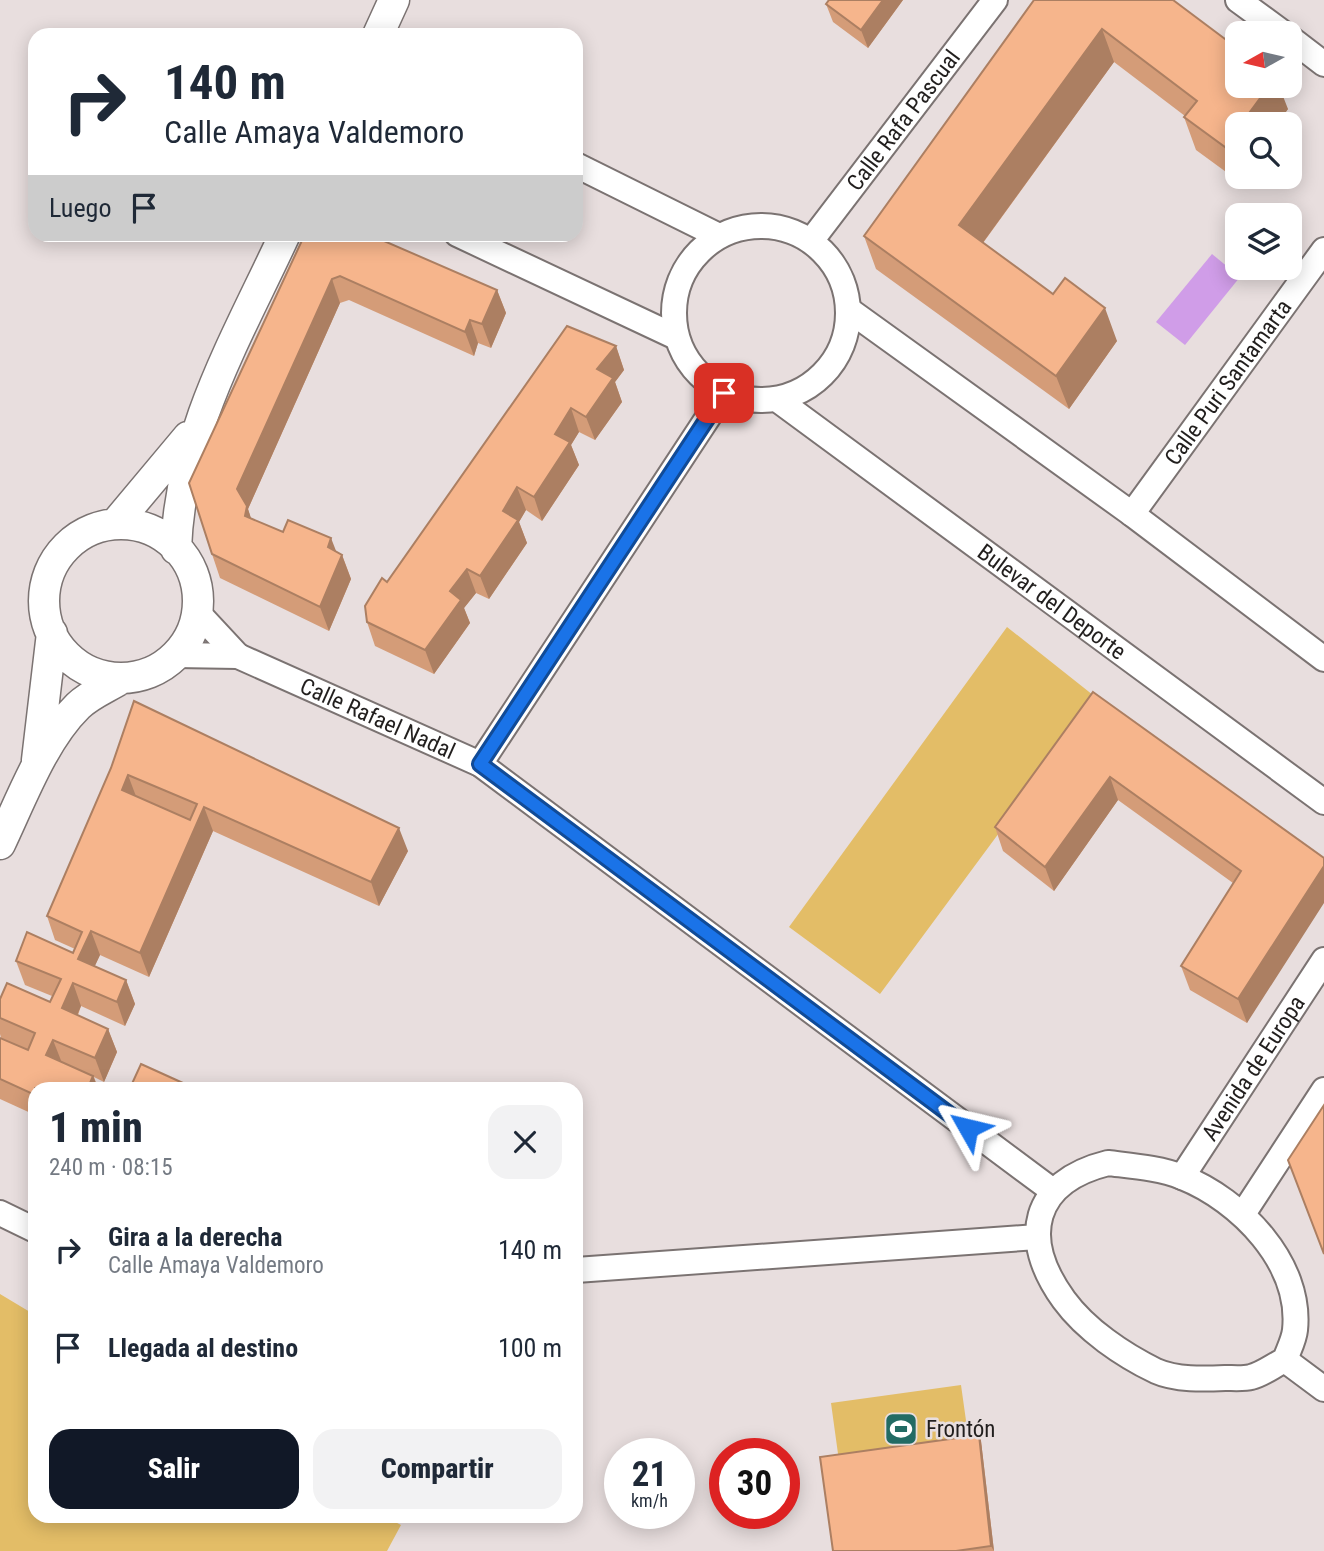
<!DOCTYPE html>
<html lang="es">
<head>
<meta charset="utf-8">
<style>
	body { margin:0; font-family:"Roboto Condensed",sans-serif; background:#f2f2f3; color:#1f2937; height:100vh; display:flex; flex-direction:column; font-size:26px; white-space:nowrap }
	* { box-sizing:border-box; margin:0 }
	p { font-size:23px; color:#747a83 }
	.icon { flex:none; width:38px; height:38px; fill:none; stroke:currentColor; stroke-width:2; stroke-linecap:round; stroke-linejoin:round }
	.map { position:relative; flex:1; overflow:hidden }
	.side { position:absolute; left:28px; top:1082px; width:555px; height:441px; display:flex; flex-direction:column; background:#fff; border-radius:21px; box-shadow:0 4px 18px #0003 }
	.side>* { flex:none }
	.top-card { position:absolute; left:28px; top:28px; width:555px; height:214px; border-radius:21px; box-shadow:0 4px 18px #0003; background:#fff; color:#1f2937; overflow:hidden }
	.needle { width:46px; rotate:262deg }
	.buttons { position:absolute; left:1225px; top:21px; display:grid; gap:14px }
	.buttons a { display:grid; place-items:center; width:77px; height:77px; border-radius:14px; background:#fff; box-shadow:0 4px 18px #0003; font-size:35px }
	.speed { position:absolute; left:604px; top:1438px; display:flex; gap:14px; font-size:35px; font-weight:700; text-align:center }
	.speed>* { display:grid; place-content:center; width:91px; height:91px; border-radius:50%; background:#fff; box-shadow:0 4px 18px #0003; line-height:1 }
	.speed small { font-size:18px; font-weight:400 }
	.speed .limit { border:10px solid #d22; background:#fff; color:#111 }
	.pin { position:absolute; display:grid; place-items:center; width:60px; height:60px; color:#fff; margin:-30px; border-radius:14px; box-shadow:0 4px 10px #0006 }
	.me { position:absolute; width:77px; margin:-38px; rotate:307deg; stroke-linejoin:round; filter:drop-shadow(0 0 5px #0008) }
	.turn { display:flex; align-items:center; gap:24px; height:147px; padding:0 21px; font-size:32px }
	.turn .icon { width:91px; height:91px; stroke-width:2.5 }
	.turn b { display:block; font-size:49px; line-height:60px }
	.then { display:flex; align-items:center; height:66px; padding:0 21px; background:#0003; gap:14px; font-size:26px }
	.round { display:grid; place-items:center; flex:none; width:74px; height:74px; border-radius:21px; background:#f2f2f3 }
	.summary { display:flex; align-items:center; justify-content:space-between; height:119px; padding:0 21px }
	h1 { font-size:42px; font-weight:800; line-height:52px }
	.button { display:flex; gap:14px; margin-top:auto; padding:14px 21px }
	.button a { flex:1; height:80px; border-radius:21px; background:#111827; color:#fff; font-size:28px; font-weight:800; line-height:80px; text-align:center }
	.button a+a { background:#f2f2f3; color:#1f2937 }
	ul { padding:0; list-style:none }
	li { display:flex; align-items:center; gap:21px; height:98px; padding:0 21px }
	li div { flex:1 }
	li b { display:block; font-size:26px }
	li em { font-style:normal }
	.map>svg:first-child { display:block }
	.green { fill:#e3bd67 }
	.water { fill:#d09de8 }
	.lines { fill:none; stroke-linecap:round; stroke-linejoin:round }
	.minor-casing { stroke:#7b7372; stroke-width:28 }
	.tertiary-casing { stroke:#7b7372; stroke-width:33 }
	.minor { stroke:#fff; stroke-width:24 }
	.tertiary { stroke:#fff; stroke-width:30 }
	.wall { fill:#d49c78 }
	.shaded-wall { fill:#ac7f62 }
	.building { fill:#f6b58c; stroke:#ac7f62; stroke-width:2; fill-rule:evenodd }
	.route-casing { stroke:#114b97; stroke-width:18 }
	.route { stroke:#1a73e8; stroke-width:12 }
	.labels { text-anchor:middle; stroke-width:5; stroke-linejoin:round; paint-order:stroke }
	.street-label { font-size:23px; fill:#211e1d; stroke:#e8dede }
	.poi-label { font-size:23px; fill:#211e1d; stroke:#e8dede; text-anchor:start }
</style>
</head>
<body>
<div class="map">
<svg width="1324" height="1551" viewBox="0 0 1324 1551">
	<rect width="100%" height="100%" fill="#e8dede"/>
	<path class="green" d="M1007,627L1098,699L880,994L789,927Z
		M0,1294L35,1315V1516H384L401,1525L387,1551H0Z
		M961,1385L969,1442L839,1461L831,1403Z"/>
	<path class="water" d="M1212,254L1240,277L1185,345L1156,322Z"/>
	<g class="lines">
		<defs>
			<g id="minor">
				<path d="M1238,0L1283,33"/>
				<path d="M1290,38L1324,64"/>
				<path d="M576,165L719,236"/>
				<circle cx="761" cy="313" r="87"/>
				<path d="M457,234L676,337"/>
				<path id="s1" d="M811,241L995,0"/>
				<path d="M849,310L1132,514L1324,659"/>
				<path id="s2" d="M778,400L1324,802"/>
				<path id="s3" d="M1132,514L1324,250"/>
				<path d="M198,613L238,656"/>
				<path id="s4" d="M176,655L238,656L480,764L1053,1191"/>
				<path d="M480,764L724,393"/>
				<path d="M1108,1163C1132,1166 1160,1168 1182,1177C1240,1200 1302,1263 1295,1330C1294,1340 1288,1351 1285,1360C1274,1365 1263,1374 1251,1377C1244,1379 1233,1378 1225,1378C1204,1379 1176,1380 1156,1371C1123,1355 1086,1330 1064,1300C1019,1238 1032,1182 1108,1163Z"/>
				<path id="s5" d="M1182,1177L1324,960"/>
				<path d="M0,1213L35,1230"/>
				<path d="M1243,1214L1324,1090"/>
				<path d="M576,1270L1037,1237"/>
				<path d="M1285,1360L1324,1389"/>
			</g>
			<path id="tertiary" d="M378,35L394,0
				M116,523L188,437
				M44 601a77 77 0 1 1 154 0a77 77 0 1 1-154 0Z
				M176,549C180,432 237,338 285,234
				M37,760L52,633
				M0,844C21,800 43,740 78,706C89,695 106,688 119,680"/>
		</defs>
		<use href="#minor" class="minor-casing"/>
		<use href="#tertiary" class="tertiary-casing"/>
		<use href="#minor" class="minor"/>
		<use href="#tertiary" class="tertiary"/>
	</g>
	<path class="wall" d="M829,0H903L868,48L833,22L826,4Z
		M1034,0L1288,109L1277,124H1237V177H1240L1237,180L1196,150L1184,117L1185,116L1114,62L983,243L1117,341L1069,409L876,269L864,236Z
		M305,234L497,290L506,313L491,348L478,343L474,356L349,300L340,303L248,509L251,519L342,555L351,579L329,631L220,578L212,554Z
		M616,346L624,370L615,382L622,402L595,440L579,432L571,445L579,465L542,521L526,510L519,522L527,543L489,599L476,593L464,608L470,623L434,674L375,646L367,622L387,582Z
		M1093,692L1324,858L1247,1023L1190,990L1181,966L1233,883L1118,800L1054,891L1003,851L995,827Z
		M111,768L408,851L379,906L213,831L149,977L100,955L94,967L126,980L135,1004L125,1026L81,1006L78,1015L108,1029L117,1052L104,1082L94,1077L98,1088H35V1115L0,1099V1038H1L0,1034V999L50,1002L52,996L25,985L16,961L73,953L75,949L55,940L47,916Z
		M979,1435L981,1441L994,1551H833Z"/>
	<path class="shaded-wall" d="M883,0H903L868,48L861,30Z
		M1102,29L1114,62L971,259L959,225Z
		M1269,86H1279L1288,109L1277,124H1241Z
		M1237,130V177H1240L1237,180L1225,147Z
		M332,279L340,303L248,509L255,530L245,516L237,489Z
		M497,290L506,313L491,348L482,324Z
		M1105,308L1117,341L1069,409L1056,376Z
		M470,320L478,343L474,356L465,332Z
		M616,346L624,370L615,382L622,402L595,440L586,417L597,369Z
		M571,408L579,432L571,445L579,465L542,521L534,497L555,434Z
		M517,487L526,510L519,522L527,543L489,599L480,576L503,511Z
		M331,538L340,561L342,555L351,579L329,631L320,607L328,547Z
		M467,569L476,593L464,608L470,623L434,674L425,650L450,591Z
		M128,775L137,799L122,790Z
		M1110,777L1118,800L1054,891L1045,867Z
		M204,807L213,831L149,977L140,953Z
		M399,828L408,851L379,906L371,882Z
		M1324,866V903L1247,1023L1238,999Z
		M91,931L100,955L87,983L78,959Z
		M126,980L135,1004L125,1026L117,1002Z
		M73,983L81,1006L70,1032L62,1008Z
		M108,1029L117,1052L104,1082L95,1058Z
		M53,1040L62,1063L46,1055Z
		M93,1076L98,1088H88Z
		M979,1435L981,1441L994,1551L991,1546Z"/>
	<path class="building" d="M829,0H883L861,30L826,4Z
		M1034,0H1173L1237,48V86H1269L1241,124H1237V130L1225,147L1184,117L1197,101L1102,29L959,225L1053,294L1065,278L1105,308L1056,376L864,236Z
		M305,234H368L497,290L482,324L470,320L465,332L340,276L332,279L237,489L247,506L245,516L283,532L288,520L331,538L328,547L342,555L320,607L212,554L189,483Z
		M567,326L616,346L597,369L613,378L586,417L571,408L555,434L570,442L534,497L517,487L503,511L518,520L480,576L467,569L450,591L461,600L425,650L367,622L365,606L382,578L387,582Z
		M1093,692L1324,858V866L1238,999L1181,966L1241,871L1110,777L1045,867L995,827Z
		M134,701L399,828L371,882L204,807L140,953L91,931L78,959L126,980L117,1002L73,983L62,1008L108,1029L95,1058L53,1040L46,1055L93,1076L88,1088H35V1095L0,1079V1038L28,1050L35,1033L0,1018V999L7,983L50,1002L61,979L16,961L27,932L73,953L82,932L47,916L111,768ZM128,775L197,804L190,820L122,790Z
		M141,1064L194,1088H130Z
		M1324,1105V1254L1288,1160Z
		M979,1435L991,1546L956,1551H833L820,1457Z"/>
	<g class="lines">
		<defs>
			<path id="route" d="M724,393L480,764L968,1128"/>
		</defs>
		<use href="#route" class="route-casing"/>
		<use href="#route" class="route"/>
	</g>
	<defs>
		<symbol id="stadium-square" viewBox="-11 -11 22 22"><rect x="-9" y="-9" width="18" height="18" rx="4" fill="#226b64" stroke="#e8dede"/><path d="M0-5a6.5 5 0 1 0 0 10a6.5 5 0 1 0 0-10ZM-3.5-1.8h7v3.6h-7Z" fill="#fff"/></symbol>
	</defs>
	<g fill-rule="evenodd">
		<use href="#stadium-square" x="882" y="1410" width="38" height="38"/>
	</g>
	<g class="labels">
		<g class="street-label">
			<text dy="8" stroke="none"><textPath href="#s1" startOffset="152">Calle Rafa Pascual</textPath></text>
			<text dy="8" stroke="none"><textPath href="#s3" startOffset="163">Calle Puri Santamarta</textPath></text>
			<text dy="8" stroke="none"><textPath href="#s2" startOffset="340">Bulevar del Deporte</textPath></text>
			<text dy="8" stroke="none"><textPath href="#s4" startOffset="215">Calle Rafael Nadal</textPath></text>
			<text dy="8" stroke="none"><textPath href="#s5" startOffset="130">Avenida de Europa</textPath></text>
		</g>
		<g class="poi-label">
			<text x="926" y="1437">Frontón</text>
		</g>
	</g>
</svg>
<div class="buttons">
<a><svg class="needle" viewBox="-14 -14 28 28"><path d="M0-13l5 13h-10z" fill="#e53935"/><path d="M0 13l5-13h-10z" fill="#747a83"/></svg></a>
<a><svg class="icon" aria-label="search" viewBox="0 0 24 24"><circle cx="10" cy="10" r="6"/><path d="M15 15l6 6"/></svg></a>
<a><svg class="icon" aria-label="layers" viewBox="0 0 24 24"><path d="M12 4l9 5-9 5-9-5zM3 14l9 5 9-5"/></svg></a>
</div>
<div class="speed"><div>21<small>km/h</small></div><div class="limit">30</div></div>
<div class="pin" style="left:724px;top:393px;background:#d93025"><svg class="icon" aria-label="arrive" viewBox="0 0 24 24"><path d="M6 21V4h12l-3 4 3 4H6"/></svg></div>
<svg class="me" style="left:968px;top:1128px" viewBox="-20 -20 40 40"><path d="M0-17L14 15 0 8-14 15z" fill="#1a73e8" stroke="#fff" stroke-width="4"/></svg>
<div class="top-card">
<div class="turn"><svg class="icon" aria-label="right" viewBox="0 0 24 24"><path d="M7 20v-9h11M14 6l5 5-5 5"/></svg><div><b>140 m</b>Calle Amaya Valdemoro</div></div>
<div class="then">Luego<svg class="icon" aria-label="arrive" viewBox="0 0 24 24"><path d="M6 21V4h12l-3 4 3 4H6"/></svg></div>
</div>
<section class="side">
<div class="summary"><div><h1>1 min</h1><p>240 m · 08:15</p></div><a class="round"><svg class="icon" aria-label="close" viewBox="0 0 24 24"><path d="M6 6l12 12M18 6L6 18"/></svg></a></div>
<ul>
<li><svg class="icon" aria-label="right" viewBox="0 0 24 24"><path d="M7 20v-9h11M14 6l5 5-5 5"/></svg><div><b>Gira a la derecha</b><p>Calle Amaya Valdemoro</p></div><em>140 m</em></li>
<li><svg class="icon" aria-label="arrive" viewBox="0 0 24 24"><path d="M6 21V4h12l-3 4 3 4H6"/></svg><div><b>Llegada al destino</b></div><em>100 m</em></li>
</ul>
<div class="button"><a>Salir</a><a>Compartir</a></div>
</section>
</div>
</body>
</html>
